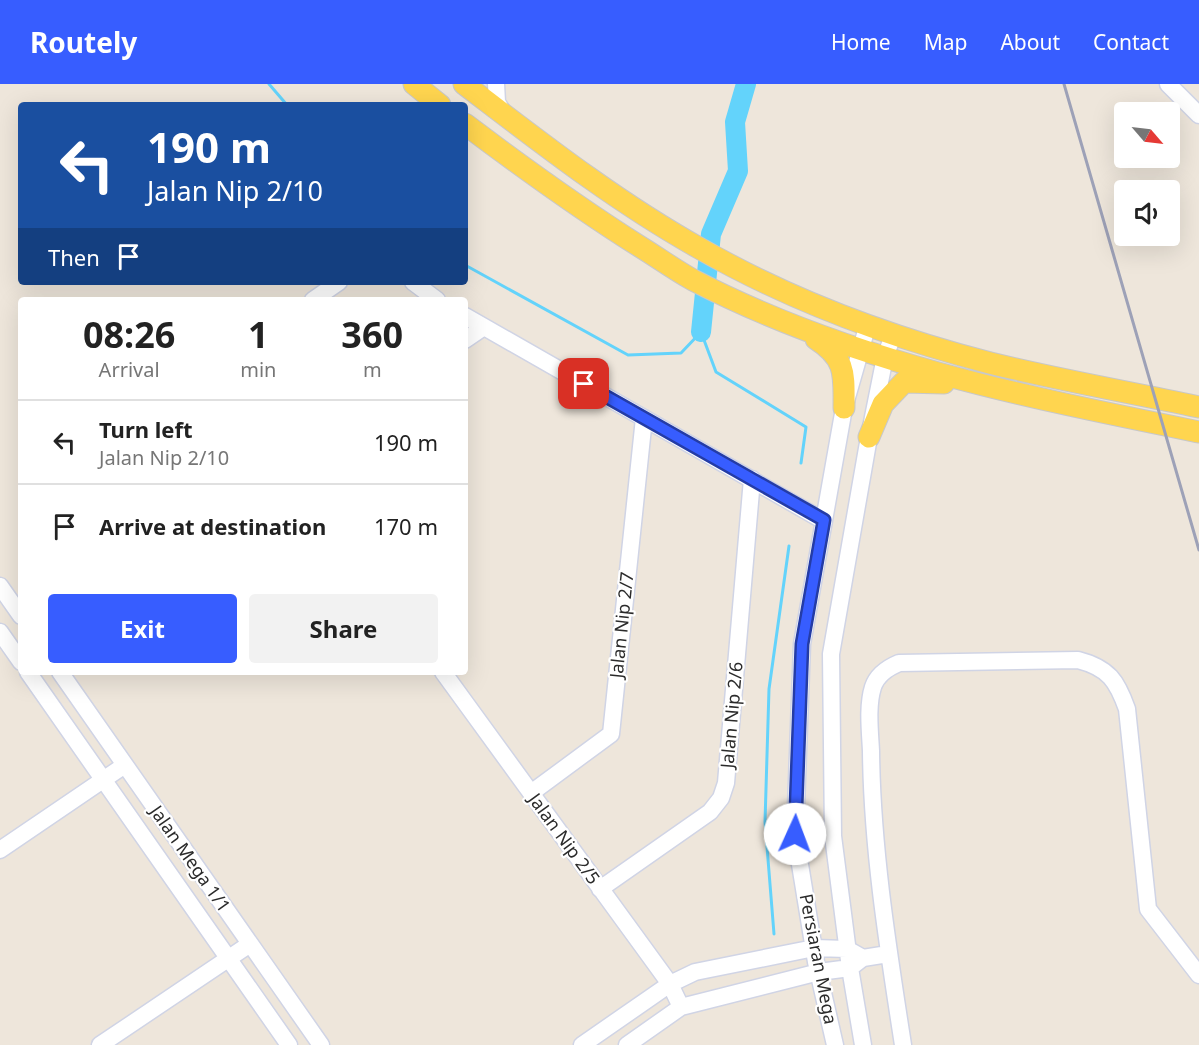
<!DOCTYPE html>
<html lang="en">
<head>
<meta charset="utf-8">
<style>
	body { margin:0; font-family:"Noto Sans",sans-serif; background:#f2f2f2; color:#222; height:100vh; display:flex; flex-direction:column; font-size:22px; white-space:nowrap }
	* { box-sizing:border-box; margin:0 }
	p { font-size:20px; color:#767676 }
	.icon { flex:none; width:33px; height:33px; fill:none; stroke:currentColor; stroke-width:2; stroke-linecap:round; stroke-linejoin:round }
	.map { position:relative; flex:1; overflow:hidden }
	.sheet { position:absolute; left:18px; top:213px; width:450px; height:378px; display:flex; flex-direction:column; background:#fff; border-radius:6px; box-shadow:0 6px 24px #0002 }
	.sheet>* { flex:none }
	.top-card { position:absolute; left:18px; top:18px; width:450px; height:183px; border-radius:6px; box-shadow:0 6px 24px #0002; background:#1a4fa0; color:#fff; overflow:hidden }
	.needle { width:39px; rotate:118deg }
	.fabs { position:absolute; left:1114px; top:18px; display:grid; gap:12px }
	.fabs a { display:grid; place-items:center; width:66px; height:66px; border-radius:6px; background:#fff; box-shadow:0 6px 24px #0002; font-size:30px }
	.pin { position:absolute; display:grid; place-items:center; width:51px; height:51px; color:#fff; margin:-26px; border-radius:12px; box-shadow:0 3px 9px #0006 }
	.me { position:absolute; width:66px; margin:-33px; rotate:2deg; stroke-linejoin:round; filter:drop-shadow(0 0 4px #0008) }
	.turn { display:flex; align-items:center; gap:21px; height:126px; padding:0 30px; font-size:27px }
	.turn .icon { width:78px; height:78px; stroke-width:2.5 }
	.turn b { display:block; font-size:42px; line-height:51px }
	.then { display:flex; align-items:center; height:57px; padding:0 30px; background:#0003; gap:12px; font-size:22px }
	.eta { display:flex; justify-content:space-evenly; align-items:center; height:102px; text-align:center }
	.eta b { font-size:36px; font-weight:700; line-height:42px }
	.action { display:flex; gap:12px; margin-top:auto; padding:12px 30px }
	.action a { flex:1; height:69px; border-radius:6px; background:#375dff; color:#fff; font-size:24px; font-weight:700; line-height:69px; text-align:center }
	.action a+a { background:#f2f2f2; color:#222 }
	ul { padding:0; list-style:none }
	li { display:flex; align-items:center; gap:18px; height:84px; padding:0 30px; border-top:2px solid #e0e0e0 }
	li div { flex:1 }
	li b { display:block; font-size:22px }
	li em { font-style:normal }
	header { display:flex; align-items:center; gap:36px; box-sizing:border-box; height:84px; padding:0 30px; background:#375dff; color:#fff }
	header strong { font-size:28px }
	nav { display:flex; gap:33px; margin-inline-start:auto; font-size:21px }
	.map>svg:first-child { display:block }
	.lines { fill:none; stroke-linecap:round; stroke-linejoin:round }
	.stream { stroke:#63d3fb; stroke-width:3 }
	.river { stroke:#63d3fb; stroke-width:20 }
	.minor-casing { stroke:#d0d4e5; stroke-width:19 }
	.major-casing { stroke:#c8c8c8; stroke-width:23 }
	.minor { stroke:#fff; stroke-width:16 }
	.major { stroke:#ffd54f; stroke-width:21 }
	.rail { stroke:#9da1b7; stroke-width:3 }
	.route-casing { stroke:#243ca6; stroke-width:15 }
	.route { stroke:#375dff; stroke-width:10 }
	.labels { text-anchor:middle; stroke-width:4.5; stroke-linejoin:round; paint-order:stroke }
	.street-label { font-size:18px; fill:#2b2b2b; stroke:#fff }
</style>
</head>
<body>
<header>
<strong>Routely</strong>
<nav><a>Home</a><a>Map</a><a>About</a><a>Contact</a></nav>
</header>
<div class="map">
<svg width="1199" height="961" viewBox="0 0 1199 961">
	<rect width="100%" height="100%" fill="#eee6db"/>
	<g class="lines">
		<path class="stream" d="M269,0L287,21
			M465,181L628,271L681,269L701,248L716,288L806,343L801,379
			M774,850L765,738L769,605L789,462"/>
		<path class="river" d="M701,248L711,150L738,87L735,38L746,0"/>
		<defs>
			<path id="minor" d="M496,0L497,18L504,30
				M1168,0L1199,31
				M413,198L437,216
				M313,216L339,198
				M465,232L824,437
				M465,256L484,243
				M0,502L21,532
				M0,548L21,578
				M28,588L289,961
				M60,588L321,961
				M443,588L670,900L681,923
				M531,709L611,650L644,334
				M0,766L125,681
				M600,805L710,728L721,714L726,699L752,395
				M100,961L250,860
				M582,961L670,900L695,888L814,864L847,865L863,874
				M627,961L681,923L819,888L850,884L863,874L888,870
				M835,961L816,878L795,750L802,560L844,324L868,240
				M863,961L850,884L833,752L831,570L869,353L885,273L894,249
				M903,961C888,864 872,765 871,667C870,647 867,622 873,603C877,591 887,584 899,579L1078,576C1109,584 1117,597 1127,625L1148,825L1199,891"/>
			<path id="major" d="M414,0L440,21
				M464,0C540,58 615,117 699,164C788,215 890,253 990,279C1059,296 1129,308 1199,323
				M465,40C522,83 579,124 639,162C657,173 675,186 693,196C851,278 1026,313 1199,348
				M816,255C847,275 844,291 844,324
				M869,353L883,320L904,298L944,299"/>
		</defs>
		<use href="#minor" class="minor-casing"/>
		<use href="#major" class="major-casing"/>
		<use href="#minor" class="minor"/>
		<use href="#major" class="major"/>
		<path class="rail" d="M1064,0L1199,466"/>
	</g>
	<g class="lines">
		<defs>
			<path id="route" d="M584,300L824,436L802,560L795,750"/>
		</defs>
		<use href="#route" class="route-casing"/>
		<use href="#route" class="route"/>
	</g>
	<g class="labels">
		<g class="street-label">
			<text transform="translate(622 541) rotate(-84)" y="6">Jalan Nip 2/7</text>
			<text transform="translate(732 631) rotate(-85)" y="6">Jalan Nip 2/6</text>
			<text transform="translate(564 755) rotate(54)" y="6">Jalan Nip 2/5</text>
			<text transform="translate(190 775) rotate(55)" y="6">Jalan Mega 1/1</text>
			<text transform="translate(818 875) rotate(79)" y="6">Persiaran Mega</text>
		</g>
	</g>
</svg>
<div class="fabs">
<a><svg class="needle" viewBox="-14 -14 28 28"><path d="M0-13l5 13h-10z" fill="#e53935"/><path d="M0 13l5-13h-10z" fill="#767676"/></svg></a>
<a><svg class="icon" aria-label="sound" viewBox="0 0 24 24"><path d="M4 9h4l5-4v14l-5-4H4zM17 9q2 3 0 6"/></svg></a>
</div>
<div class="pin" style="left:584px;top:300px;background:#d93025"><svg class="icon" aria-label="arrive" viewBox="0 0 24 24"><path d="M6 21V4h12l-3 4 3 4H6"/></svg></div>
<svg class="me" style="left:795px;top:750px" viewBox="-20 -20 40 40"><circle r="19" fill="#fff"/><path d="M0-13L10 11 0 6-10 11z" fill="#375dff"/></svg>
<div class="top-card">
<div class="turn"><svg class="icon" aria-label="left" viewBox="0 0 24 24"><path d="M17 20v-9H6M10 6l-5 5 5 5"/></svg><div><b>190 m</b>Jalan Nip 2/10</div></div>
<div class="then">Then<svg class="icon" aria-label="arrive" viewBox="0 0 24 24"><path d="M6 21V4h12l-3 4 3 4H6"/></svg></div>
</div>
<section class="sheet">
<div class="eta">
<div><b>08:26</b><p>Arrival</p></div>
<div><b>1</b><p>min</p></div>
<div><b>360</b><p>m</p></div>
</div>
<ul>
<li><svg class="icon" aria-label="left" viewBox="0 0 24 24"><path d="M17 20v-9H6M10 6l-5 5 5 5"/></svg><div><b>Turn left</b><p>Jalan Nip 2/10</p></div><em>190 m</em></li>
<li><svg class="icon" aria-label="arrive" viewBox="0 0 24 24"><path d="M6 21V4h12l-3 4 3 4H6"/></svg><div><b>Arrive at destination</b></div><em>170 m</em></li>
</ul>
<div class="action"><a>Exit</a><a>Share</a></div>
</section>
</div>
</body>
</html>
